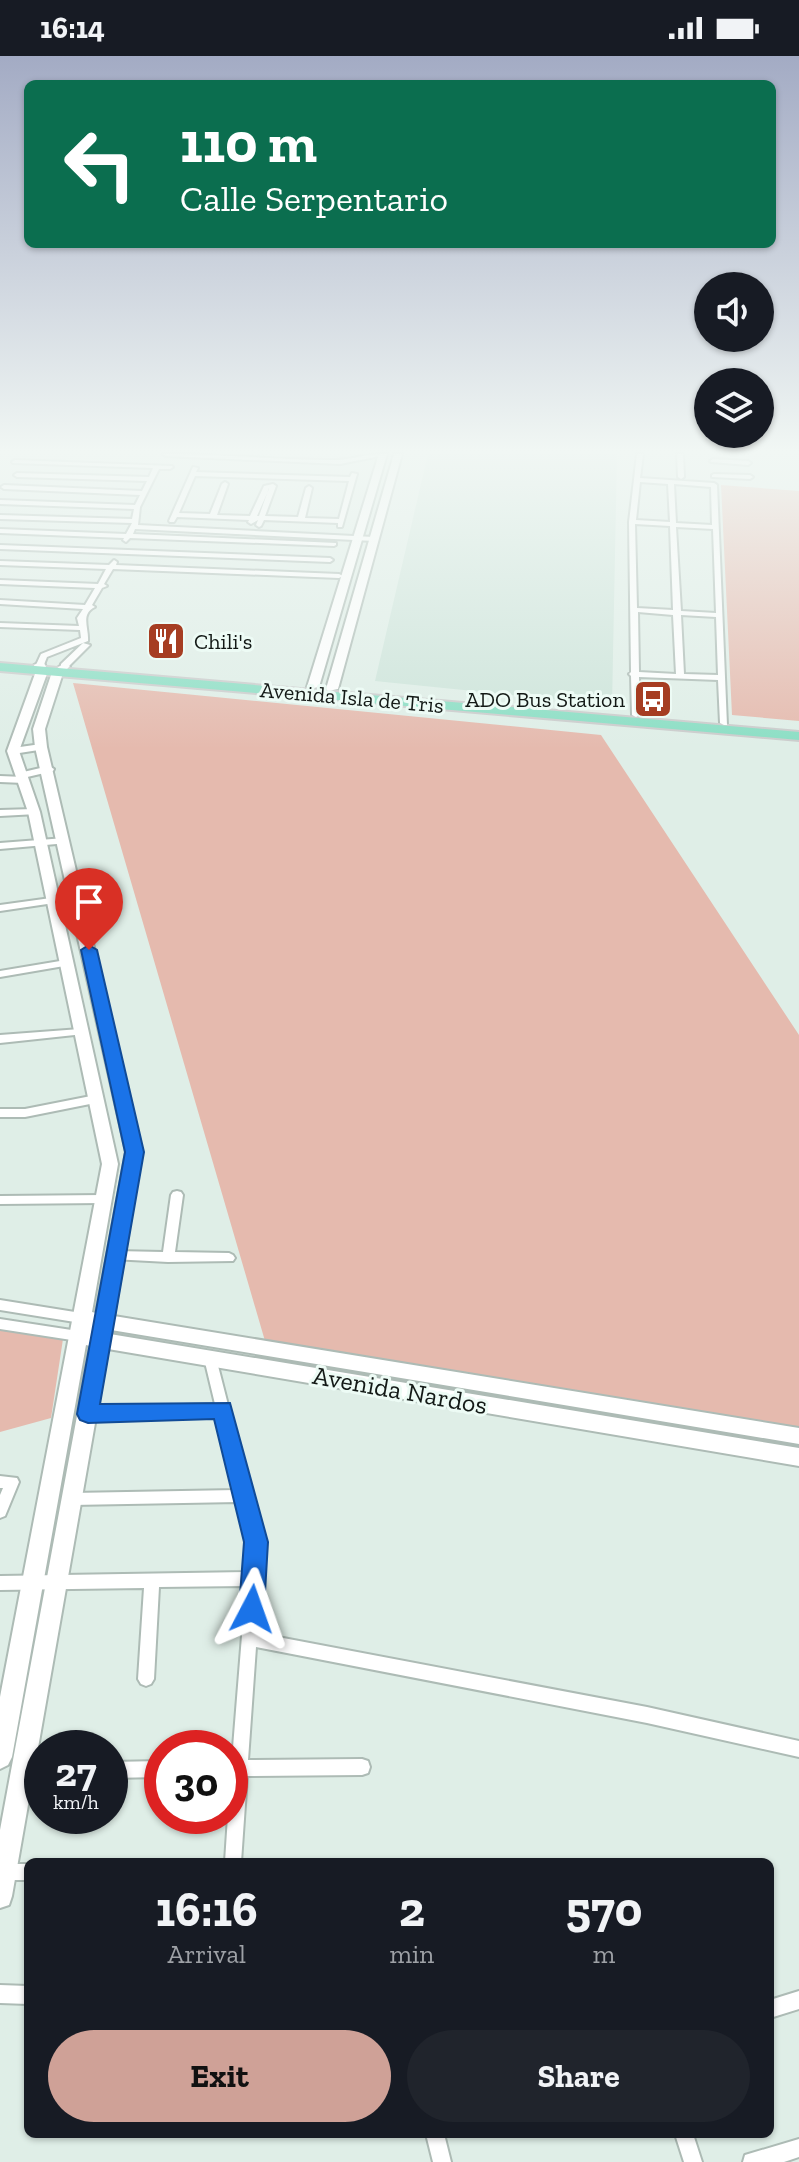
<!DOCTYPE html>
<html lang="en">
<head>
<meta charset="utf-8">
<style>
	body { margin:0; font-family:"Zilla Slab",serif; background:#20242c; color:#f1f3f6; height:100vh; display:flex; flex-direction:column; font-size:30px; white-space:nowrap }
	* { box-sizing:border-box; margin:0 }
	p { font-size:26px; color:#9ea1a6 }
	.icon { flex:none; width:44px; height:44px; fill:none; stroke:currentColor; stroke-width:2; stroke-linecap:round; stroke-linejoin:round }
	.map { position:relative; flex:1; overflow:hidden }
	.panel { position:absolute; left:24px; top:1802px; width:750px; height:280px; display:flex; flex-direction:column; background:#171b24; border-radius:12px; box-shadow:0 2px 6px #0004 }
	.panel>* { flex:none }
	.guide { position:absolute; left:24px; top:24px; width:752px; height:168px; border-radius:12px; box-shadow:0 2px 6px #0004; background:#0b6e4f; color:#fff; overflow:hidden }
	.tools { position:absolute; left:694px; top:216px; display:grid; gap:16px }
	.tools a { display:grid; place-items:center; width:80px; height:80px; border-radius:50%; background:#171b24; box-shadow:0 2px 6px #0004; font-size:40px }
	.speed { position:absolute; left:24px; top:1674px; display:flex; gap:16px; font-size:40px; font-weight:700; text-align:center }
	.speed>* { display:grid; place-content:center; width:104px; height:104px; border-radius:50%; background:#171b24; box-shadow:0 2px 6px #0004; line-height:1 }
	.speed small { font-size:20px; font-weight:400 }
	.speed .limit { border:12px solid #d22; background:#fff; color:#111 }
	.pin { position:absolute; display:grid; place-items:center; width:68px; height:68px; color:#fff; margin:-82px -34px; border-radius:50% 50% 50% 0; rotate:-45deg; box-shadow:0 0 8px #0007 }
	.pin .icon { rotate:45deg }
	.me { position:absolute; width:88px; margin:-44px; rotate:4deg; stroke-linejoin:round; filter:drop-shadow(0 0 6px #0008) }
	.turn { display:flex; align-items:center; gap:28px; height:168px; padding:0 24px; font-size:36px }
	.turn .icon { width:104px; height:104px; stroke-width:2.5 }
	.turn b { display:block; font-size:56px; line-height:68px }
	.eta { display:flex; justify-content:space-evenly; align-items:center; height:136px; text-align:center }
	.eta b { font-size:48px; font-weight:700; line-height:56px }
	.cta { display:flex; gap:16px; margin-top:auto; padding:16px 24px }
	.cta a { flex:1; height:92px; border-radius:48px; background:#cfa197; color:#111; font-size:32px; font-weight:700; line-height:92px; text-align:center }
	.cta a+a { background:#20242c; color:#f1f3f6 }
	.status { display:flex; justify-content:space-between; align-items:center; height:56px; padding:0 40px; background:#171b24; direction:ltr }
	.status svg { height:22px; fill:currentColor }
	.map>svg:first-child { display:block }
	.built { fill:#cde4da }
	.green { fill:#e5baae }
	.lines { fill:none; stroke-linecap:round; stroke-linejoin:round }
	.minor-casing { stroke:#adbbb5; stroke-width:4 }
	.tertiary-casing { stroke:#adbbb5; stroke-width:4 }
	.secondary-casing { stroke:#adbbb5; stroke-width:4 }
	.primary-casing { stroke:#cbcccc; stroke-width:4 }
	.minor { fill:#fff; fill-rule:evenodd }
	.tertiary { fill:#fff; fill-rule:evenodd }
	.secondary { fill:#fff; fill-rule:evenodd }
	.primary { fill:#8bdec4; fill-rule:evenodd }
	.route { fill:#1a73e8; stroke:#114b97; stroke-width:2 }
	.labels { text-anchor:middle; stroke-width:6; stroke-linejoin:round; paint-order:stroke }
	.far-poi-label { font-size:22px; fill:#131916; stroke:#edfbf5; text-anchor:start }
	.far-street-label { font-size:22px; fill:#131916; stroke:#edfbf5 }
	.street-label { font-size:26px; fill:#131916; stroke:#edfbf5 }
</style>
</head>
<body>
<div class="status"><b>16:14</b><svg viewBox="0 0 49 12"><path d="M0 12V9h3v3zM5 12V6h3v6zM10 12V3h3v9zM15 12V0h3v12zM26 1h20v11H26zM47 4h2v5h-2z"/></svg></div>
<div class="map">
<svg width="799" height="2106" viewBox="0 0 799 2106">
	<rect width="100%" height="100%" fill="#dfeee7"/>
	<path class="built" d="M428,398H617L612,649L375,625Z"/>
	<path class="green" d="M721,429L799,435V665L732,659Z
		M73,627L601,679L799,979V1372L265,1285Z
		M0,1273L63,1283L51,1362L0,1376Z"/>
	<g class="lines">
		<defs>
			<path id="minor" d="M163,398C221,398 279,404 336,404C353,404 370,396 385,399L340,408L166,400Z
				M637,398H643L640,422L714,427L717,429L727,669H724L720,667L718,624L639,621L640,659L636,661L632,659L631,620L629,618L631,616L629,466ZM640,426L668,428L670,466L636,464ZM674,428L711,431L712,469L676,467ZM635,468L670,470L673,554L637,552ZM676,471L713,473L716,557L681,555ZM638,556L673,559L676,618L639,616ZM681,559L716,561L718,619L684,618Z
				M677,398H683L684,421L681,423L678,421Z
				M713,403L748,405L751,407L748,409L711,406L710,405Z
				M15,404L172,410L173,411L170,413H159L140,451L138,469L374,481L377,483L374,485L135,473L133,478L336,487V489L334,490L130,482L126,486L123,484L124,482L0,477V473L126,478L132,467L0,463V459L132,463L134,453L0,448V444L135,449L140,439L4,433L1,431L4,429L142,435L147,425L17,421L14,419L17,417L149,421L153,412L13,407L12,406Z
				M193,411L198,412L196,416L350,421L352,417L357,418L342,471H338V467L264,464L261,470L259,471L256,469L258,464L251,468L248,466L249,464L177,461L174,466H170L169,465ZM195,420L349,425L339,463L305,462L312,432L309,430L306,432L298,461L265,460L276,430L273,428L264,430L250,460L217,459L228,428L225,426L222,428L210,458L179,457ZM269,432L259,460H257L269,433Z
				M714,418L750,419L753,421L750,423L712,421V419Z
				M0,489L330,502L333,504L330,506L0,493Z
				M114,504L117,506L116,509L339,518L343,520L339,522L113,513L104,528L107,530L102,532L92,549L95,551C80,558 89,572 88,585L47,601L43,611H40L36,609L41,598L81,582L80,574L0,571V567L79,570L77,562L83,553L0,548V544L85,549L95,532L0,528V524L98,528L106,513L0,509V505L109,509Z
				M83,587L90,589L67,612H61V608Z
				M0,720L24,721L28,724L24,727L0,726Z
				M34,753L37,754V758L0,760V754Z
				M65,782L68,783V787L0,793V787Z
				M51,842L54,843L56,845L54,847L0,855V849Z
				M66,904L71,907L70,909L0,921V915Z
				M80,973L85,976L84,978L0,987V979Z
				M96,1039L101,1043L100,1046L25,1061H0V1053H25Z
				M177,1135L181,1136L183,1139L175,1196L229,1197L233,1199L235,1202L233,1205L168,1206L112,1203L110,1200L112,1197L116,1195L163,1196L171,1139L173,1136Z
				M103,1139L107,1140L109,1143L107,1146L103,1147L0,1148V1140Z
				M0,1244L81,1257L85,1258L87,1262L85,1266L81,1267L0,1254Z
				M0,1263L78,1275L82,1276L84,1280L82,1284L78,1285L0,1273Z
				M210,1297L215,1298L216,1302L263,1486L257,1577L647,1651L799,1685V1701L647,1667L256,1591L248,1704L362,1703L368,1705L370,1711L368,1717L362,1719L247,1720L241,1806H225L228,1760H230V1704H232L246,1530L159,1531L154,1623L151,1628L146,1630L141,1628L138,1623L144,1532L0,1534V1520L247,1516L249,1486L239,1446L72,1449L67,1447L65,1443L67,1439L72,1437L236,1434L218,1359L88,1364L83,1362L81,1358L83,1354L88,1352L215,1348L204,1302L205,1298Z
				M0,1420L17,1422L19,1426L5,1460L0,1462V1439L3,1432H0Z
				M162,1705V1721L110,1722V1706Z
				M42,1706V1722L23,1723L17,1721L15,1715L17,1709L23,1707Z
				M5,1808H28V1824H5L0,1822V1810Z
				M0,1929L28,1930V1948L0,1947Z
				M799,1935V1953L770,1962V1944Z
				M426,2078H444L451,2106H433Z
				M675,2078H693L702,2106H684Z
				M799,2083V2101L784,2106H743L745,2099Z"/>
			<path id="tertiary" d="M41,688L45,689V693L13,698L8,695L13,692Z
				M49,710L54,713L53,715L23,722L18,719L19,717Z"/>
			<path id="secondary" d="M379,398H387L319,631L309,633L307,631Z
				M394,398H402L338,633L328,635L326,633Z
				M40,606L44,607L48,615L19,695L40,756L118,1108L92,1256L96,1257L126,1096L35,691L33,673L52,616L64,607L70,610L63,617L45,673L47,691L142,1096L114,1260L799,1372V1388L111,1274L110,1278L799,1392V1410L108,1293L12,1840L9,1849L0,1852V1774L90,1290L86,1289L12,1701L8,1709L0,1713V1641L102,1108L28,756L7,695L36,615L34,609Z"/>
			<path id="primary" d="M0,607L799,676V684L0,615Z"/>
		</defs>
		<use href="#minor" class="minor-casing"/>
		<use href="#tertiary" class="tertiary-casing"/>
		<use href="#secondary" class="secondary-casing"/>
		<use href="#primary" class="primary-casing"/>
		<use href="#minor" class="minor"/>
		<use href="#tertiary" class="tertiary"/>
		<use href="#secondary" class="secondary"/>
		<use href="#primary" class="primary"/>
	</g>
	<linearGradient id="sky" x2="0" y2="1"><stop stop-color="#a3abc4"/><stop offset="0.57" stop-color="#f1f7f4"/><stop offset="1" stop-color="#f1f7f4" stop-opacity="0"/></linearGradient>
	<rect width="799" height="693" fill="url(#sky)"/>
	<path class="route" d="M89,889L97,894L144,1096L100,1348L230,1347L268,1486L264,1553L260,1561L252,1565L243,1561L239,1553L244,1486L214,1363L88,1367L80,1364L77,1358L125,1096L81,894Z"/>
	<defs>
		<symbol id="restaurant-square" viewBox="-11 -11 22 22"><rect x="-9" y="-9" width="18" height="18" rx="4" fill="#a63d22" stroke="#edfbf5"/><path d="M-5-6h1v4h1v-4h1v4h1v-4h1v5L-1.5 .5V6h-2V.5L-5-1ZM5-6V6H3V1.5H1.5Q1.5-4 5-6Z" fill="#fff"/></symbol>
		<symbol id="bus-square" viewBox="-11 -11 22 22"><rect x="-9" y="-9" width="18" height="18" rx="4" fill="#a63d22" stroke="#edfbf5"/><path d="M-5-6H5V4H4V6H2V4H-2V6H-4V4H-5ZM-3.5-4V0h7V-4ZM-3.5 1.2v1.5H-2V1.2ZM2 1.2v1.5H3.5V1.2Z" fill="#fff"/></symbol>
	</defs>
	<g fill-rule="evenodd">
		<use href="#restaurant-square" x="144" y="563" width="44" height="44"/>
		<use href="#bus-square" x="631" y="621" width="44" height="44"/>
	</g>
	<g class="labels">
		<g class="far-poi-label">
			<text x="194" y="593">Chili's</text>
			<text x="625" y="651" text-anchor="end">ADO Bus Station</text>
		</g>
		<g class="far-street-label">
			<text transform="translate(352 641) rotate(5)" y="8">Avenida Isla de Tris</text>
		</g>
		<g class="street-label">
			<text transform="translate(400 1334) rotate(10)" y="9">Avenida Nardos</text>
		</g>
	</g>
</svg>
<div class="tools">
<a><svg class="icon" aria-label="sound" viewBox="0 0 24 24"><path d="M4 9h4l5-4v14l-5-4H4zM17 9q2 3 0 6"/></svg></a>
<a><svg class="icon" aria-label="layers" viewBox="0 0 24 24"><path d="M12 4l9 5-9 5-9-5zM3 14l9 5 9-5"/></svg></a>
</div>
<div class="speed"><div>27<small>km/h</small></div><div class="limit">30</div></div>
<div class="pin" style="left:89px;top:894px;background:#d93025"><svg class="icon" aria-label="arrive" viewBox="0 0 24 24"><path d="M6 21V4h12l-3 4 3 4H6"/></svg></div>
<svg class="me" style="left:252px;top:1553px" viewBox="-20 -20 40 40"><path d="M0-17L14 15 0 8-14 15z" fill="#1a73e8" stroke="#fff" stroke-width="4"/></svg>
<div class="guide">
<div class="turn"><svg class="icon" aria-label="left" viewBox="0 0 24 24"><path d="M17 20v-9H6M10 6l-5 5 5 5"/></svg><div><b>110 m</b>Calle Serpentario</div></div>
</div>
<section class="panel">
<div class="eta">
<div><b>16:16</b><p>Arrival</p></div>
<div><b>2</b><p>min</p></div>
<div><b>570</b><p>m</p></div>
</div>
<div class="cta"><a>Exit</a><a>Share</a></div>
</section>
</div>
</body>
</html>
